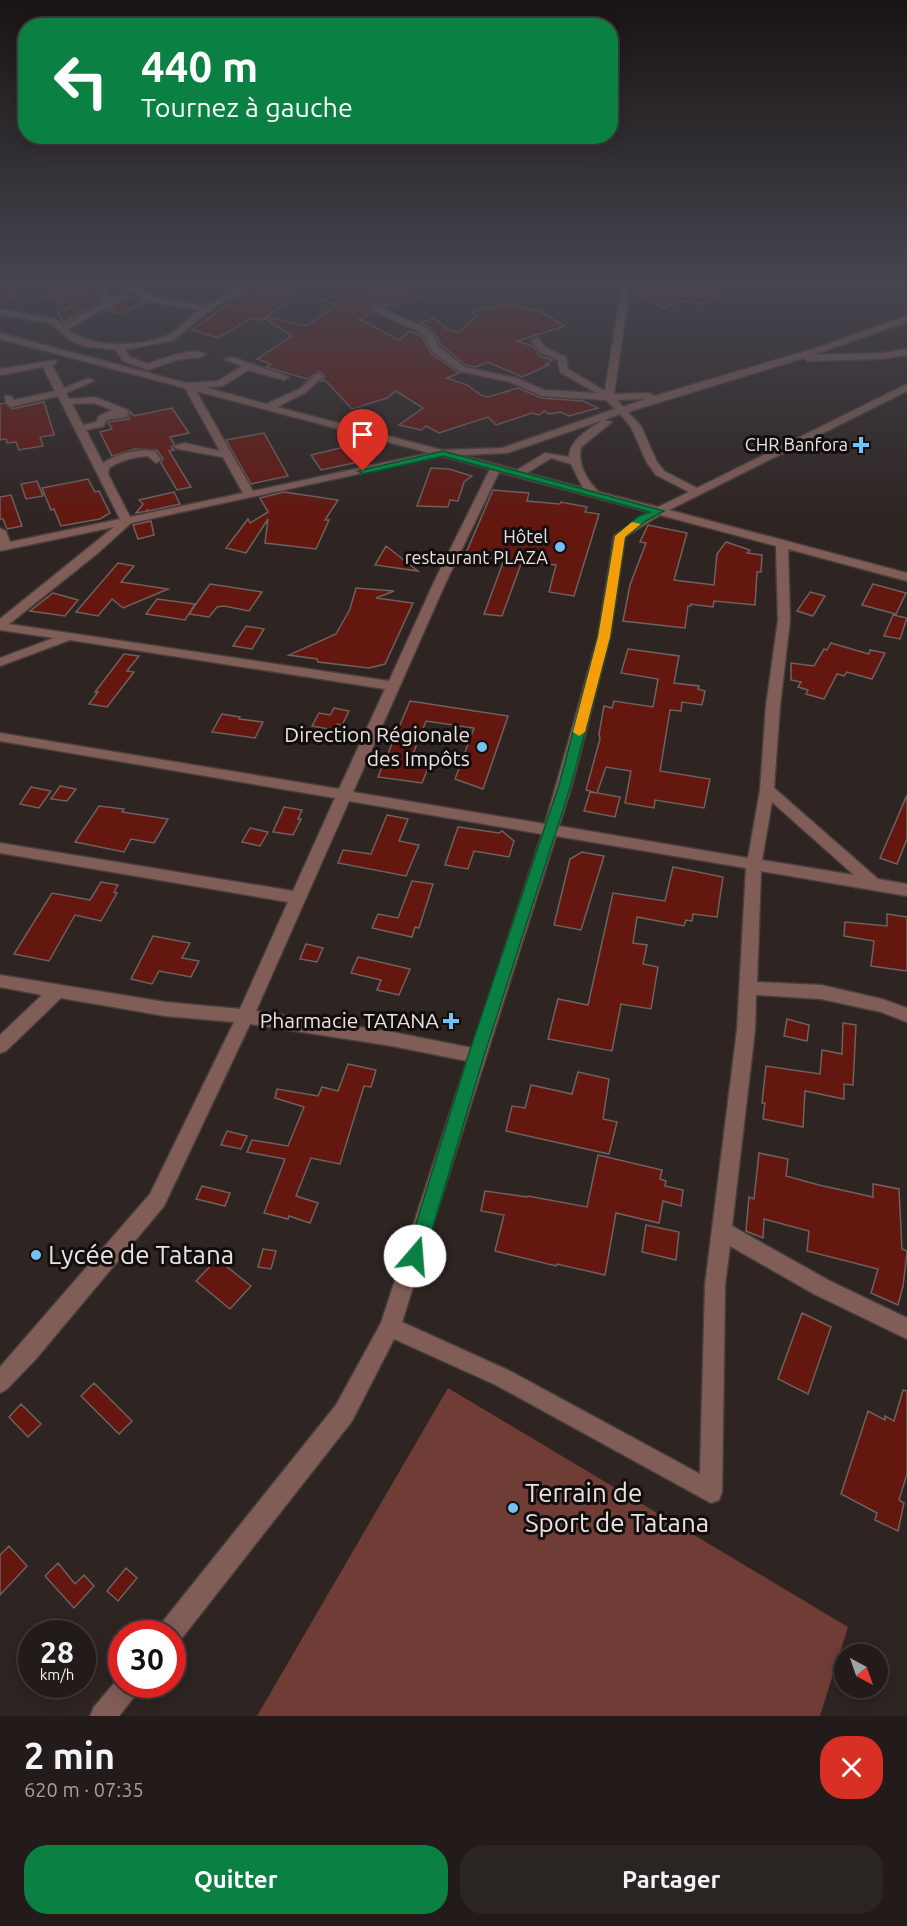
<!DOCTYPE html>
<html lang="fr">
<head>
<meta charset="utf-8">
<style>
	body { margin:0; font-family:Ubuntu,sans-serif; background:#2a2423; color:#f1f3f6; height:100vh; display:flex; flex-direction:column; font-size:22px; white-space:nowrap }
	* { box-sizing:border-box; margin:0 }
	p { font-size:20px; color:#a2a1a2 }
	.icon { flex:none; width:33px; height:33px; fill:none; stroke:currentColor; stroke-width:2; stroke-linecap:round; stroke-linejoin:round }
	.map { position:relative; height:1716px; overflow:hidden }
	.side { display:flex; flex-direction:column; background:#221b1a; flex:1 }
	.side>* { flex:none }
	.hud { position:absolute; left:18px; top:18px; width:600px; height:126px; border-radius:24px; box-shadow:0 3px 15px #0003,0 0 0 2px #3f3939; background:#0b8043; color:#fff; overflow:hidden }
	.needle { width:39px; rotate:140deg }
	.tools { position:absolute; left:834px; top:1644px; display:grid; gap:12px }
	.tools a { display:grid; place-items:center; width:54px; height:54px; border-radius:50%; background:#221b1a; box-shadow:0 3px 15px #0003,0 0 0 2px #3f3939; font-size:30px }
	.speed { position:absolute; left:18px; top:1620px; display:flex; gap:12px; font-size:30px; font-weight:700; text-align:center }
	.speed>* { display:grid; place-content:center; width:78px; height:78px; border-radius:50%; background:#221b1a; box-shadow:0 3px 15px #0003,0 0 0 2px #3f3939; line-height:1 }
	.speed small { font-size:15px; font-weight:400 }
	.speed .limit { border:9px solid #d22; background:#fff; color:#111 }
	.pin { position:absolute; display:grid; place-items:center; width:51px; height:51px; color:#fff; margin:-62px -26px; border-radius:50% 50% 50% 0; rotate:-45deg; box-shadow:0 0 6px #0007 }
	.pin .icon { rotate:45deg }
	.me { position:absolute; width:66px; margin:-33px; rotate:18deg; stroke-linejoin:round; filter:drop-shadow(0 0 4px #0008) }
	.turn { display:flex; align-items:center; gap:21px; height:126px; padding:0 24px; font-size:27px }
	.turn .icon { width:78px; height:78px; stroke-width:2.5 }
	.turn b { display:block; font-size:42px; line-height:51px }
	.round { display:grid; place-items:center; flex:none; width:63px; height:63px; border-radius:24px; background:#2a2423 }
	.summary { display:flex; align-items:center; justify-content:space-between; height:102px; padding:0 24px }
	h1 { font-size:36px; font-weight:600; line-height:45px }
	.button { display:flex; gap:12px; margin-top:auto; padding:12px 24px }
	.button a { flex:1; height:69px; border-radius:24px; background:#0b8043; color:#fff; font-size:24px; font-weight:600; line-height:69px; text-align:center }
	.button a+a { background:#2a2423; color:#f1f3f6 }
	.map>svg:first-child { display:block }
	.green { fill:#6f3d36 }
	.building { fill:#63170f; stroke:#6e625f; stroke-width:1.5 }
	.lines { fill:none; stroke-linecap:round; stroke-linejoin:round }
	.minor-casing { stroke:#483f3d; stroke-width:3 }
	.minor { fill:#815d57; fill-rule:evenodd }
	.route { fill:#0b8043; stroke:#07532c; stroke-width:1.5 }
	.slow { fill:#f59e0b }
	.poi-dot { fill:#73c1f5; stroke:#130e0e; stroke-width:2 }
	.labels { text-anchor:middle; stroke-width:6; stroke-linejoin:round; paint-order:stroke }
	.far-poi-label { font-size:18px; fill:#e9e2e1; stroke:#130e0e; text-anchor:end }
	.poi-label { font-size:21px; fill:#e9e2e1; stroke:#130e0e; text-anchor:end }
	.near-poi-label { font-size:26px; fill:#e9e2e1; stroke:#130e0e; text-anchor:start }
</style>
</head>
<body>
<div class="map">
<svg width="907" height="1716" viewBox="0 0 907 1716">
	<rect width="100%" height="100%" fill="#2e2422"/>
	<path class="green" d="M448,1388L848,1627L820,1716H257Z"/>
	<path class="building" d="M0,283H38L45,288L57,283H79L93,287L101,300L99,303L64,322L58,313L74,304L25,291L0,304Z
		M213,283H245L227,292L212,289Z
		M263,283H315L266,317L307,326L336,305L321,300L372,286L375,288L390,285L395,288L407,285L427,295L390,306L372,304L370,310L372,313L359,319L399,340L410,331L421,336L432,354L459,373L447,378L467,385L481,395L488,397L518,388L541,398L583,401L598,408L569,416L561,412L548,414L545,411L539,415L532,413L496,425L488,417L439,433L426,426L421,430L399,425L423,408L396,391L387,398L352,409L326,381H321L325,376L319,371L307,379L266,367L271,364L257,359L292,336L264,318L261,320L251,318L218,338L192,330L241,295Z
		M649,283H753V284L701,304L682,301L664,308L631,292L636,287Z
		M130,296L143,302L122,314L106,310Z
		M501,303L539,311L565,326L517,341L533,346L540,356L553,360L546,364L549,365L522,377L488,362L476,367L466,365L442,346L431,328L420,323L434,318L449,330L459,332L477,316L472,313L485,306L494,309Z
		M44,402L54,435L40,437L43,446L19,450L16,442L7,443L6,439L0,440V404L4,403L12,409Z
		M172,408L189,433L170,437L174,444L171,447L174,450L169,451L191,487L177,490L161,463L163,459L157,450L135,449L112,456L100,432L112,429L108,422L129,419L130,411L134,416Z
		M264,433L288,476L251,484L226,440Z
		M344,447L363,461L321,470L311,455Z
		M431,468L449,469L472,476L464,482L458,501L450,500L448,507L417,506Z
		M88,479L95,492L99,491L110,513L100,519L61,526L54,509L51,510L42,488Z
		M37,481L43,496L26,499L21,484Z
		M493,490L529,493L527,501L560,504L561,502L587,507L585,512L599,514L574,596L549,592L556,565L522,561L502,616L484,614L504,560L466,553Z
		M174,492L180,504L149,511L147,509L148,511L136,513L143,504L139,500Z
		M284,492L338,500L325,520H329L316,549L265,543L268,519L246,553L226,548L248,519L250,523L268,512L260,498Z
		M11,495L22,526L7,529L3,519H0V497Z
		M151,521L154,535L138,539L133,525Z
		M648,525L687,533L674,580L714,585L717,554L726,542L750,550L747,553L762,555L761,572H757L755,605L714,601L713,607L691,604V606H688L685,628L623,621L630,585L646,543L640,542Z
		M386,546L418,571L375,565Z
		M118,563L134,566L121,582L168,589L123,608L112,599L98,616L76,612Z
		M210,584L262,592L249,611L224,606L217,607L209,617L189,614Z
		M873,584L906,593L896,614L862,605Z
		M356,588L394,591L376,598L413,603L385,664L369,668L318,662L317,659L289,655L336,634L350,609Z
		M810,592L825,596L813,616L797,611Z
		M53,593L78,600L65,616L30,611Z
		M157,599L195,604L185,620L146,614Z
		M893,615L907,618L900,639L884,636Z
		M246,626L264,629L252,649L233,646Z
		M831,643L869,654L870,650L885,653L872,679L847,672L844,676L837,674L824,699L806,694L808,690L798,687L801,682L791,680V663L814,666L824,649L827,650Z
		M628,649L679,656L674,683L699,686L698,689L705,691L702,705L682,702L681,711L670,710L660,771L710,779L704,808L655,800L654,808L625,803L631,771L606,767L597,793L620,797L615,817L584,811L590,792L596,793L586,790L600,739L599,734L604,706L612,708L614,701L653,707L658,679L621,673Z
		M124,654L139,656L127,671L134,672L107,707L89,704L98,692H95Z
		M410,701L508,716L483,789L455,779L474,728L426,721L409,764L428,768L422,783L378,777Z
		M334,708L349,711L342,725L337,724L334,730L312,726L319,713L330,715Z
		M222,714L240,717L239,719L263,722L255,738L212,732Z
		M60,786L76,789L67,801L51,799Z
		M31,787L51,791L39,808L20,804Z
		M907,795V839L897,864L880,858Z
		M99,806L124,809L122,812L168,819L154,843L131,839L124,852L75,842Z
		M284,807L302,810L298,819H301L293,835L273,832Z
		M387,815L408,819L399,841L419,845L406,876L338,863L343,850L371,854Z
		M458,827L499,833L502,831L514,841L509,857L474,851L468,869L445,865Z
		M250,828L268,832L260,846L242,842Z
		M582,852L604,856L581,930L554,925L570,859Z
		M673,867L723,877L717,917L693,914L692,921L686,920L684,926L637,917L633,943L647,945L643,964L658,967L651,1009L621,1004L612,1051L548,1039L558,999L588,1005L613,893L665,901Z
		M412,881L433,884L419,928L415,927L412,937L372,928L378,914L398,918Z
		M101,882L118,885L114,892L117,893L101,921L75,915L49,961L14,954L52,893L90,900Z
		M887,914L907,917V971L871,966L874,941L844,936L845,922L887,926Z
		M153,936L190,943L182,958L199,961L191,977L159,971L152,984L131,979Z
		M306,944L323,948L317,962L300,959Z
		M358,957L410,969L399,995L377,990L381,980L351,973Z
		M787,1019L809,1025L807,1041L784,1036Z
		M843,1023L856,1025L853,1085L844,1084V1099L805,1091L803,1127L763,1119L765,1103H762L766,1066L820,1074L822,1050L842,1054Z
		M348,1064L376,1070L371,1087L364,1086L340,1164L311,1158L296,1196L318,1203L310,1223L289,1216L288,1219L264,1213L285,1159L247,1152L252,1140L288,1146L304,1107L275,1098L277,1089L318,1096L322,1087L338,1091Z
		M578,1072L609,1079L603,1119L617,1122L609,1154L506,1131L512,1106L525,1108L531,1085L572,1094Z
		M227,1131L247,1136L241,1149L221,1145Z
		M759,1153L788,1159L786,1176L819,1185L873,1197V1184L899,1189L902,1249L907,1251V1253L903,1286L898,1305L871,1293L878,1269L807,1251L809,1231L764,1219L763,1238L746,1231L749,1197L754,1199Z
		M598,1155L662,1170L660,1179L666,1181L665,1186L683,1190L681,1206L663,1201L659,1223L616,1213L605,1275L557,1264L556,1266L495,1251L504,1215L481,1211L485,1191L527,1197L528,1196L587,1207Z
		M202,1186L230,1193L225,1206L196,1199Z
		M646,1225L679,1232L676,1260L642,1252Z
		M263,1249L276,1251L271,1269L258,1267Z
		M217,1259L251,1286L230,1309L196,1281Z
		M802,1313L831,1327L808,1394L778,1379Z
		M94,1383L132,1421L119,1434L81,1396Z
		M903,1390L907,1391V1474L899,1500L904,1503L898,1531L875,1520L877,1513L841,1494L868,1411L885,1420V1416L894,1421Z
		M21,1404L41,1424L28,1437L9,1417Z
		M9,1546L27,1566L0,1595V1555Z
		M58,1563L75,1584L84,1575L94,1586L74,1608L45,1576Z
		M126,1568L137,1578L118,1601L107,1591Z"/>
	<g class="lines">
		<defs>
			<path id="minor" d="M55,283L44,286L40,284V283Z
				M93,283H135L152,297L205,306L250,283H261L221,303L199,318L174,340L125,350L130,357L147,364C161,359 193,346 206,354L201,357L177,360L148,370L123,361L116,350L83,346L72,341L49,323L0,315V309L55,319L63,325L101,305L104,300ZM103,285H104L126,289L111,298ZM135,291L146,301L199,310C188,317 178,332 166,336C136,347 94,349 68,329Z
				M628,283H637L629,291L614,394L649,393L654,396L820,347L907,316V322L812,355L881,353L907,349V355L881,359L808,361L804,358L628,412L641,426L657,462L664,471L697,488L907,384V391L669,510L907,573V581L788,549L790,620L780,706L774,788L878,879L907,884V896L761,871L757,982L821,985L882,999L907,1008V1022L881,1012L821,999L756,995L755,1030L732,1226L828,1280L907,1318V1339L814,1294L730,1246L725,1285L722,1492L719,1500L711,1503L496,1385L394,1339L352,1421L178,1643L172,1645V1634H157L160,1625L336,1405L381,1323L467,1061L392,1046L250,1024L164,1206L35,1360L7,1389L0,1393V1367L150,1194L234,1022L165,1016L61,998L6,1051L0,1053V1035L42,995L0,987V975L165,1002L240,1009L288,902L0,853V843L293,891L335,798L0,741V733L339,789L385,689L70,640L0,666V658L54,638L0,630V619L114,527L0,551V528L6,531L10,542L120,519L58,396L11,407L6,404L5,396H11L14,400L55,391L43,367L0,375V369L56,360V364L52,365L64,388L89,378L94,381L66,393L69,399L95,397L128,410L127,417C120,419 113,418 106,420L104,426L86,430L103,463C117,454 138,448 155,451L161,460L156,463L148,456C134,457 121,460 109,468L108,474L130,517L243,493L223,457L178,449L173,446L185,443L220,451L185,388L0,339V333L186,383L218,381L242,366L224,359L232,357L289,377L284,380L248,370L223,386L204,387L266,404L299,389L318,373L323,376L305,393L277,407L442,450L502,448L615,409L606,400L542,396L510,382L459,371L433,352L423,334L372,310V306H378L430,330L440,348L465,367L516,378L544,390L596,393L560,372L558,360L540,352L531,340L538,338L546,348L566,357L568,369L605,391L621,290ZM196,391L429,453L253,491ZM646,399L623,407L617,400ZM94,403L112,410L99,416L96,422L83,425L72,404ZM620,414L631,427L647,463L656,475L689,492L658,507L599,492C587,481 577,463 581,447L612,422L604,420ZM603,420C589,430 570,438 569,457L545,453L517,470L461,455L507,453ZM441,456L490,469L434,582L389,681L9,624L98,553L131,523ZM551,458L571,464L583,488L527,473ZM499,472L649,512L614,536L598,637L545,824L353,792L446,582ZM660,515L776,546L778,620L766,706L760,790L748,858L559,826L572,785L610,637L625,537ZM349,801L542,834L472,1048L392,1032L256,1011ZM772,802L854,875L762,860ZM556,836L746,868L737,1030L705,1285L700,1474L510,1371L402,1322Z
				M122,1674V1684H140L137,1693L119,1716H90L94,1707Z"/>
		</defs>
		<use href="#minor" class="minor-casing"/>
		<use href="#minor" class="minor"/>
	</g>
	<linearGradient id="sky" x2="0" y2="1"><stop stop-color="#191413"/><stop offset="0.54" stop-color="#46454f"/><stop offset="1" stop-color="#46454f" stop-opacity="0"/></linearGradient>
	<rect width="907" height="523" fill="url(#sky)"/>
	<path class="route" d="M443,451L664,511L646,521L625,537L610,637L571,785L484,1056L424,1256L421,1262L415,1264L409,1262L406,1256L468,1056L559,785L598,637L615,536L639,516L650,512L443,456L363,474L358,471Z"/>
	<path class="slow" d="M632,522L641,524L625,537L610,637L585,732L579,736L573,732L598,637L615,536Z"/>
	<g class="poi-dot">
		<path d="M858 436h6v6h6v6h-6v6h-6v-6h-6v-6h6z"/>
		<circle cx="560" cy="547" r="6"/>
		<circle cx="482" cy="747" r="6"/>
		<path d="M448 1012h6v6h6v6h-6v6h-6v-6h-6v-6h6z"/>
		<circle cx="36" cy="1255" r="6"/>
		<circle cx="513" cy="1508" r="6"/>
	</g>
	<g class="labels">
		<g class="far-poi-label">
			<text x="848" y="451">CHR Banfora</text>
			<text x="548" y="543">Hôtel<tspan x="548" dy="21">restaurant PLAZA</tspan></text>
		</g>
		<g class="poi-label">
			<text x="470" y="742">Direction Régionale<tspan x="470" dy="24">des Impôts</tspan></text>
			<text x="439" y="1028">Pharmacie TATANA</text>
		</g>
		<g class="near-poi-label">
			<text x="48" y="1264">Lycée de Tatana</text>
			<text x="525" y="1502">Terrain de<tspan x="525" dy="30">Sport de Tatana</tspan></text>
		</g>
	</g>
</svg>
<div class="tools">
<a><svg class="needle" viewBox="-14 -14 28 28"><path d="M0-13l5 13h-10z" fill="#e53935"/><path d="M0 13l5-13h-10z" fill="#a2a1a2"/></svg></a>
</div>
<div class="speed"><div>28<small>km/h</small></div><div class="limit">30</div></div>
<div class="pin" style="left:363px;top:471px;background:#d93025"><svg class="icon" aria-label="arrive" viewBox="0 0 24 24"><path d="M6 21V4h12l-3 4 3 4H6"/></svg></div>
<svg class="me" style="left:415px;top:1256px" viewBox="-20 -20 40 40"><circle r="19" fill="#fff"/><path d="M0-13L10 11 0 6-10 11z" fill="#0b8043"/></svg>
<div class="hud">
<div class="turn"><svg class="icon" aria-label="left" viewBox="0 0 24 24"><path d="M17 20v-9H6M10 6l-5 5 5 5"/></svg><div><b>440 m</b>Tournez à gauche</div></div>
</div>
</div>
<section class="side">
<div class="summary"><div><h1>2 min</h1><p>620 m · 07:35</p></div><a class="round" style="background:#d93025;color:#fff"><svg class="icon" aria-label="close" viewBox="0 0 24 24"><path d="M6 6l12 12M18 6L6 18"/></svg></a></div>
<div class="button"><a>Quitter</a><a>Partager</a></div>
</section>
</body>
</html>
